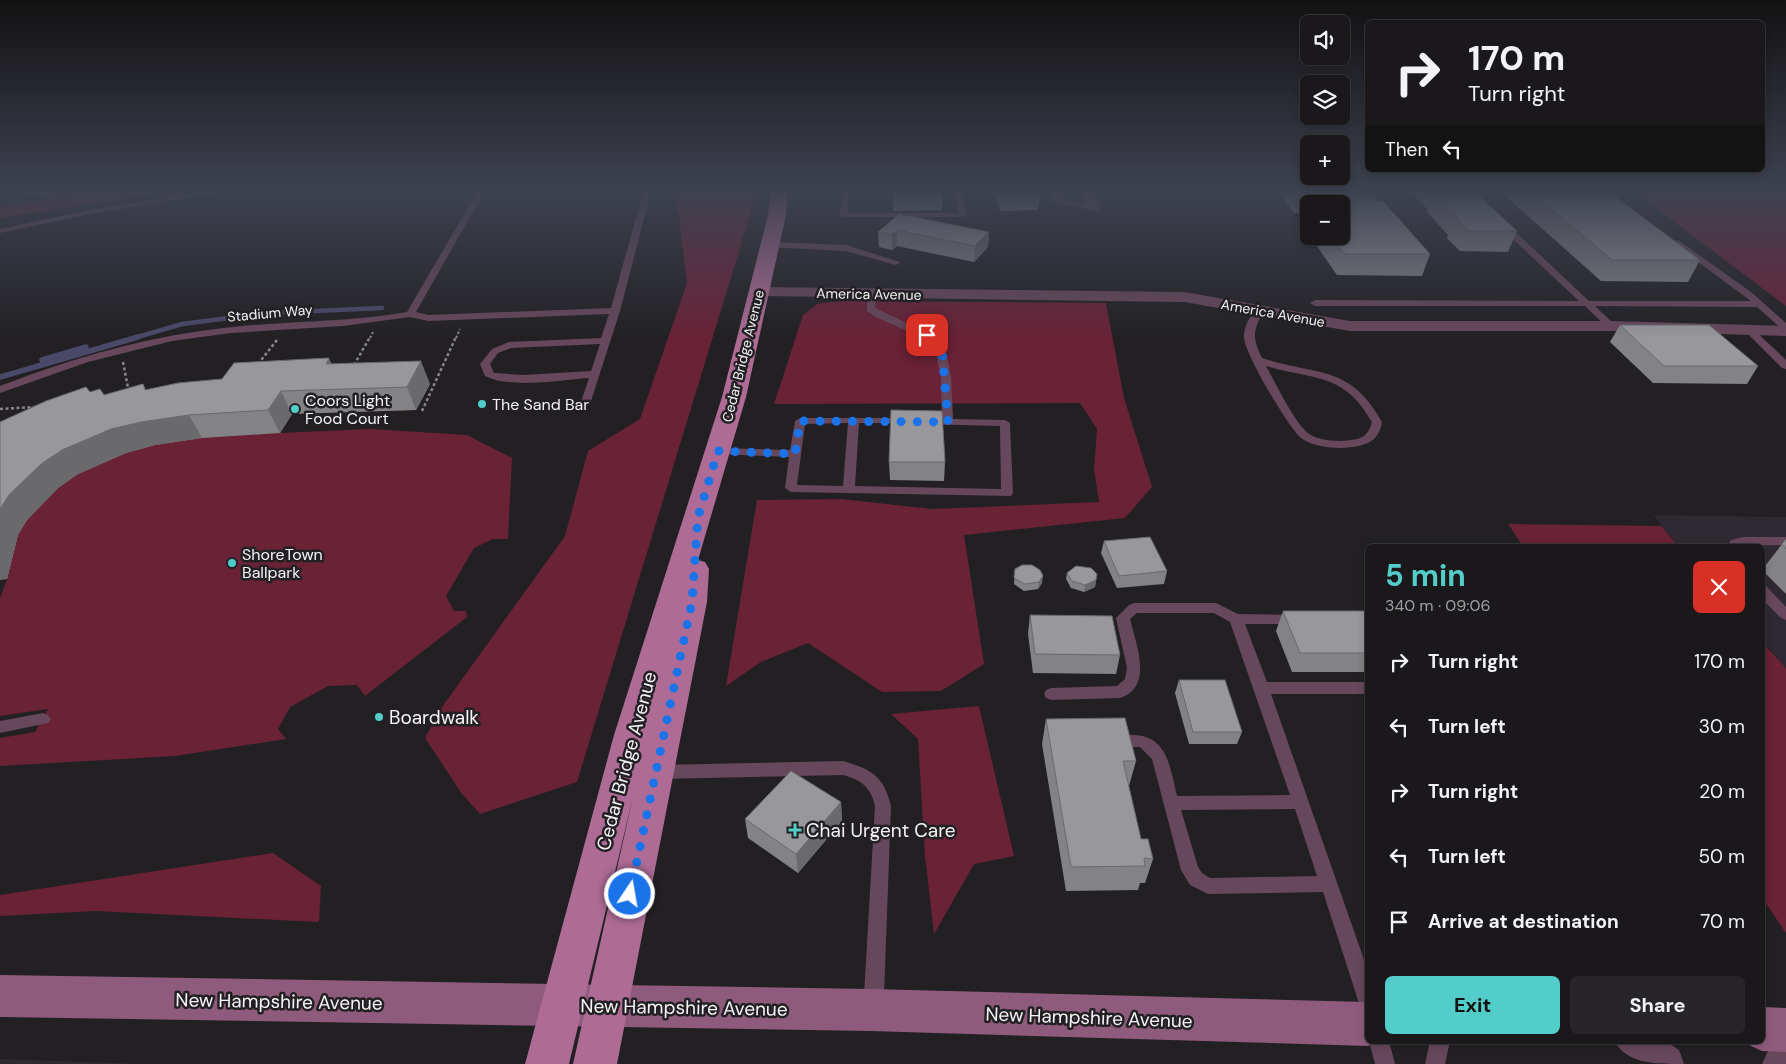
<!DOCTYPE html>
<html lang="en">
<head>
<meta charset="utf-8">
<style>
	body { margin:0; font-family:"DM Sans",sans-serif; background:#272527; color:#f1f3f6; height:100vh; display:flex; flex-direction:column; font-size:19px; white-space:nowrap }
	* { box-sizing:border-box; margin:0 }
	p { font-size:16px; color:#9fa0a2 }
	.icon { flex:none; width:28px; height:28px; fill:none; stroke:currentColor; stroke-width:2; stroke-linecap:round; stroke-linejoin:round }
	.map { position:relative; flex:1; overflow:hidden }
	.drawer { position:absolute; left:1365px; top:544px; width:400px; height:500px; display:flex; flex-direction:column; background:#1a181a; border-radius:8px; box-shadow:0 2px 8px #0003,0 0 0 1px #383739 }
	.drawer>* { flex:none }
	.banner { position:absolute; left:1365px; top:20px; width:400px; height:152px; border-radius:8px; box-shadow:0 2px 8px #0003,0 0 0 1px #383739; background:#1a181a; color:#f1f3f6; overflow:hidden }
	.buttons { position:absolute; left:1300px; top:15px; display:grid; gap:10px }
	.buttons a { display:grid; place-items:center; width:50px; height:50px; border-radius:8px; background:#1a181a; box-shadow:0 2px 8px #0003,0 0 0 1px #383739; font-size:25px }
	.pin { position:absolute; display:grid; place-items:center; width:42px; height:42px; color:#fff; margin:-21px; border-radius:10px; box-shadow:0 2px 8px #0006 }
	.me { position:absolute; width:55px; margin:-28px; rotate:12deg; stroke-linejoin:round; filter:drop-shadow(0 0 4px #0008) }
	.turn { display:flex; align-items:center; gap:18px; height:105px; padding:0 20px; font-size:22px }
	.turn .icon { width:65px; height:65px; stroke-width:2.5 }
	.turn b { display:block; font-size:35px; line-height:42px }
	.then { display:flex; align-items:center; height:48px; padding:0 20px; background:#0003; gap:10px; font-size:19px }
	.round { display:grid; place-items:center; flex:none; width:52px; height:52px; border-radius:8px; background:#272527 }
	.summary { display:flex; align-items:center; justify-content:space-between; height:85px; padding:0 20px }
	h1 { font-size:30px; font-weight:700; line-height:38px; color:#53cdc9 }
	.cta { display:flex; gap:10px; margin-top:auto; padding:10px 20px }
	.cta a { flex:1; height:58px; border-radius:8px; background:#53cdc9; color:#111; font-size:20px; font-weight:700; line-height:58px; text-align:center }
	.cta a+a { background:#272527; color:#f1f3f6 }
	ul { padding:0; list-style:none }
	li { display:flex; align-items:center; gap:15px; height:65px; padding:0 20px }
	li div { flex:1 }
	li b { display:block; font-size:19px }
	li em { font-style:normal }
	.map>svg:first-child { display:block }
	.built { fill:#2f2931 }
	.green { fill:#6a2237 }
	.lines { fill:none; stroke-linecap:round; stroke-linejoin:round }
	.stream-far1 { stroke:#4a4969; stroke-width:4.5 }
	.stream { stroke:#4a4969; stroke-width:5.5 }
	.path-far1 { stroke:#888689; stroke-width:2; stroke-dasharray:2.5 2; stroke-linecap:butt }
	.path { stroke:#888689; stroke-width:2.5; stroke-dasharray:3 2.5; stroke-linecap:butt }
	.service { fill:#67475b; fill-rule:evenodd }
	.minor { fill:#67475b; fill-rule:evenodd }
	.secondary { fill:#8f5b7c; fill-rule:evenodd }
	.primary { fill:#ad6b96; fill-rule:evenodd }
	.wall { fill:#838386 }
	.shaded-wall { fill:#6a6a6d }
	.building { fill:#98989c; stroke:#6a6a6d }
	.route { stroke:#1a73e8; stroke-width:9; stroke-dasharray:0 16.2 }
	.poi-dot { fill:#53cdc9; stroke:#222023; stroke-width:2 }
	.labels { text-anchor:middle; stroke-width:5; stroke-linejoin:round; paint-order:stroke }
	.far-street-label { font-size:14px; fill:#f5f3f6; stroke:#222023 }
	.poi-label { font-size:16px; fill:#f5f3f6; stroke:#222023; text-anchor:start }
	.near-poi-label { font-size:19px; fill:#f5f3f6; stroke:#222023; text-anchor:start }
	.near-street-label { font-size:19px; fill:#f5f3f6; stroke:#222023 }
</style>
</head>
<body>
<div class="map">
<svg width="1786" height="1064" viewBox="0 0 1786 1064">
	<rect width="100%" height="100%" fill="#222023"/>
	<path class="built" d="M1654,515L1786,517V668L1763,642L1762,546H1678L1661,526Z
		M0,1059L144,1064H0Z"/>
	<path class="green" d="M84,192H167L0,218V206L18,205Z
		M676,192H757L577,782L480,814L462,794L425,738L442,707L565,536L588,451L640,419L687,283Z
		M1635,192H1786V306Z
		M842,301L1106,303L1124,398L1152,487L1125,518L964,535L984,664L941,691L882,692L808,643L761,662L726,686L757,500L841,499L932,509L1099,502L1094,469L1097,429L1080,403L774,404L803,315L817,304Z
		M430,384L416,410L292,414L280,433L370,429L467,435L512,458L508,539H493L474,548L446,596L454,611H466L467,617L365,696L357,685L328,686L290,707L278,729L286,739L175,756L0,766V738L35,732L48,709L0,716V598L7,579L0,580V455L336,387Z
		M1508,524L1661,526L1678,546H1523Z
		M1762,642L1786,668V933L1763,899Z
		M979,706L1014,856L974,864L934,934L925,856L918,739L891,714Z
		M273,853L321,886L319,922L96,911L0,916V895Z"/>
	<g class="lines">
		<path class="stream-far1" d="M134,338L182,324L268,313L382,308"/>
		<path class="stream" d="M42,360L86,347
			M0,377L138,337"/>
		<path class="path-far1" d="M370,338L373,332
			M456,338L460,329"/>
		<path class="path" d="M123,362L129,393
			M258,364L277,340
			M354,365L370,337
			M0,409L34,407
			M422,411L456,337"/>
		<path class="service" d="M24,192H69L47,197L22,196L21,194Z
			M200,192H215L211,194L90,214L0,233V229L90,210Z
			M477,192H484L416,312L428,315L611,308L643,192H651L620,311L591,401H583L582,399L589,378C561,380 510,389 485,376L480,364L492,349L509,342L601,338L609,314L428,321L410,317L343,326L231,333L172,341L88,362L0,393V386C75,357 152,335 232,327C290,321 349,322 407,312ZM600,344L591,371L523,375L494,373L490,364L498,353L511,348Z
			M843,192H850L847,213H958L955,192H962L966,215L962,217H843L839,215Z
			M1050,192H1057L1060,198L1098,208L1094,210L1054,202Z
			M1500,223H1506L1589,301H1751L1671,242L1678,240L1751,292L1786,323V331L1783,330L1757,307L1595,306L1616,326L1611,329L1608,328L1585,306H1315L1310,303L1315,300L1579,301L1500,227Z
			M770,242L846,245L900,262L896,265L846,251L767,247L766,245Z
			M872,292L877,295L875,308L944,341L951,377L953,419L1005,420L1010,423L1013,493L1011,496L791,492L785,488L789,457L718,454L712,451L718,448L790,450L795,421L800,418H906L910,419L911,421L910,423H859L855,486L1001,489L1000,426L922,424L921,422L922,420L942,419L941,377L934,343L876,317L867,311V295ZM848,423L843,486L797,485L805,424Z
			M1258,308L1263,311C1253,332 1252,337 1262,358C1317,376 1350,364 1382,422C1381,428 1379,434 1374,439C1359,452 1316,450 1301,438C1288,427 1245,354 1244,338C1243,328 1250,317 1255,309ZM1266,366C1314,380 1344,372 1372,422C1369,434 1363,439 1351,440C1338,442 1320,441 1309,434C1295,424 1275,382 1266,366Z
			M1749,327L1752,328L1786,360V369L1782,368L1746,332V328Z
			M1744,537H1786V545L1727,546L1731,540Z
			M1762,585L1767,587L1786,607V620L1781,618L1762,599Z
			M1134,603H1216L1238,614L1302,615L1304,619L1302,623L1297,624H1245L1267,682H1368V694H1271L1368,971V1009L1361,1007L1358,1000L1323,892L1208,894L1190,885L1181,870L1152,759L1140,747H1114L1109,745L1106,741L1109,737C1116,734 1124,735 1132,735C1168,735 1170,768 1177,796L1290,795L1230,622L1214,613H1137L1130,619C1136,644 1154,687 1120,698L1051,700L1046,698L1044,694L1046,690L1051,688L1117,686L1125,679L1127,668L1116,618L1129,605ZM1295,809L1317,876L1210,878L1202,873L1198,867L1181,810Z
			M43,713L48,715L51,719L48,723L0,733V721Z
			M843,761C871,769 884,776 891,806L884,995L878,1012L871,1015L864,1012L861,1005L864,995L875,806C871,787 861,780 843,775L658,779L652,777L650,772L652,767L658,765Z
			M1369,1041H1389L1395,1064H1375Z
			M1430,1041H1450L1445,1064H1425Z"/>
		<path class="minor" d="M1080,192H1094L1101,208L1099,211H1089Z
			M760,287L1184,292L1350,321H1611L1786,326V336L1611,331H1350L1184,302L754,296L751,292L754,288Z
			M1786,1034V1064H1762L1773,1040Z
			M1614,1041H1666L1679,1050L1684,1064C1654,1064 1628,1064 1614,1041Z"/>
		<path class="secondary" d="M0,975L870,989L1368,1002V1041H1378L1368,1046L870,1031L0,1017Z
			M1762,1007L1786,1008V1052L1762,1051L1747,1044L1745,1041H1762Z"/>
		<path class="primary" d="M771,192H787L786,215L746,397L698,560L705,562L709,569L707,602L617,1064H573L633,797L569,1064H525L614,735L722,397L768,215Z"/>
	</g>
	<path class="wall" d="M893,192L943,195L942,210L893,211Z
		M994,192H1038L1040,195L1038,210L1000,211Z
		M1279,192H1375L1377,194L1374,201L1430,254L1422,276L1337,275L1310,236H1341L1309,204V235L1299,221L1301,213H1294Z
		M1411,192H1475L1517,231L1508,252L1460,251L1447,238L1448,235L1427,212L1428,210Z
		M1501,192H1609L1700,260L1688,282L1601,281Z
		M899,214L989,232L988,247L974,262L897,246L892,250L879,247L878,232Z
		M1620,325L1758,366L1747,384L1653,383L1610,342Z
		M332,364L430,384L416,410L292,414L280,433L202,438L155,445L126,453L78,474L58,488L27,520L18,535L7,579L0,422L90,392L104,395L143,384L146,390Z
		M889,462H945L944,481L890,480Z
		M1786,539V594L1762,570Z
		M1104,541L1167,571L1164,584L1117,588L1101,553Z
		M1015,569L1042,583L1038,589L1024,591L1014,584Z
		M1067,573L1096,580L1095,587L1084,592L1071,588L1066,579Z
		M1283,611H1368V672H1292L1276,631Z
		M1030,615L1120,655L1116,674L1033,673L1028,634Z
		M1179,680L1242,732L1237,744H1189L1175,693Z
		M1046,719L1136,761L1129,786H1128L1141,839L1153,859L1145,883H1140L1138,890L1066,891L1042,744Z
		M841,802L842,821L798,873L748,838L745,819Z"/>
	<path class="shaded-wall" d="M897,230V246L892,250V234Z
		M989,232L988,247L974,262L975,246Z
		M329,358L339,381L326,364Z
		M421,361L430,384L416,410L407,387Z
		M281,391L292,414L280,433L268,410Z
		M189,415L202,438L155,445L126,453L78,474L58,488L27,520L18,535L7,579L0,580V509L9,495L41,464L62,450L111,429L141,422Z
		M1043,576L1042,583L1038,589L1039,582Z
		M1096,580L1095,587L1084,592L1085,585Z
		M841,802L842,821L798,873L796,854Z"/>
	<path class="building" d="M893,192H942L943,195L893,196Z
		M1000,192H1038L1040,195L1001,196Z
		M1299,192H1375L1377,194L1300,193Z
		M1435,192H1475L1517,231H1468L1455,217H1459Z
		M1531,192H1609L1700,260H1612Z
		M1304,201H1383L1430,254H1344L1330,236H1341V204H1309V207Z
		M899,214L989,232L975,246L897,230L892,234L878,232Z
		M1620,325H1709L1758,366H1664Z
		M329,358L326,364L421,361L407,387L281,391L268,410L189,415L141,422L111,429L62,450L41,464L9,495L0,509V422L46,401L86,387L90,392L100,389L104,395L143,384L145,390L178,383L222,379L234,363Z
		M891,410L942,411L945,462H889Z
		M1150,537L1167,571L1119,576L1104,541Z
		M1786,539V549L1782,544Z
		M1022,565H1032L1040,570L1043,576L1039,582L1025,584L1014,578L1015,569Z
		M1076,566L1091,568L1097,574L1096,580L1085,585L1072,581L1067,573Z
		M1283,611H1368V653H1300Z
		M1030,615L1112,616L1120,655L1035,654Z
		M1179,680H1225L1242,732H1193Z
		M1125,718L1136,761H1123L1141,839H1148L1153,859L1144,858L1145,866L1071,867L1046,719Z
		M791,771L841,802L796,854L745,819Z"/>
	<linearGradient id="sky" x2="0" y2="1"><stop stop-color="#131213"/><stop offset="0.56" stop-color="#3e4250"/><stop offset="1" stop-color="#3e4250" stop-opacity="0"/></linearGradient>
	<rect width="1786" height="340" fill="url(#sky)"/>
	<g class="lines">
		<path class="route" d="M630,894L692,602L698,517L718,451L795,454L800,421L948,422L942,350L939,341L927,335"/>
	</g>
	<g class="poi-dot">
		<circle cx="482" cy="404" r="5"/>
		<circle cx="295" cy="409" r="5"/>
		<circle cx="232" cy="563" r="5"/>
		<circle cx="379" cy="717" r="5"/>
		<path d="M792.5 822.5h5v5h5v5h-5v5h-5v-5h-5v-5h5z"/>
	</g>
	<g class="labels">
		<g class="far-street-label">
			<text transform="translate(869 294) rotate(1)" y="5">America Avenue</text>
			<text transform="translate(270 313) rotate(-5)" y="5">Stadium Way</text>
			<text transform="translate(1273 313) rotate(10)" y="5">America Avenue</text>
			<text transform="translate(743 356) rotate(-76)" y="5">Cedar Bridge Avenue</text>
		</g>
		<g class="poi-label">
			<text x="305" y="406">Coors Light<tspan x="305" dy="18">Food Court</tspan></text>
			<text x="492" y="410">The Sand Bar</text>
			<text x="242" y="560">ShoreTown<tspan x="242" dy="18">Ballpark</tspan></text>
		</g>
		<g class="near-poi-label">
			<text x="389" y="724">Boardwalk</text>
			<text x="806" y="837">Chai Urgent Care</text>
		</g>
		<g class="near-street-label">
			<text transform="translate(626 761) rotate(-75)" y="7">Cedar Bridge Avenue</text>
			<text transform="translate(279 1001) rotate(1)" y="7">New Hampshire Avenue</text>
			<text transform="translate(684 1007) rotate(1)" y="7">New Hampshire Avenue</text>
			<text transform="translate(1089 1017) rotate(2)" y="7">New Hampshire Avenue</text>
		</g>
	</g>
</svg>
<div class="buttons">
<a><svg class="icon" aria-label="sound" viewBox="0 0 24 24"><path d="M4 9h4l5-4v14l-5-4H4zM17 9q2 3 0 6"/></svg></a>
<a><svg class="icon" aria-label="layers" viewBox="0 0 24 24"><path d="M12 4l9 5-9 5-9-5zM3 14l9 5 9-5"/></svg></a>
<a>+</a>
<a>−</a>
</div>
<div class="pin" style="left:927px;top:335px;background:#d93025"><svg class="icon" aria-label="arrive" viewBox="0 0 24 24"><path d="M6 21V4h12l-3 4 3 4H6"/></svg></div>
<svg class="me" style="left:630px;top:894px" viewBox="-20 -20 40 40"><circle r="17" fill="#1a73e8" stroke="#fff" stroke-width="3"/><path d="M0-11L8 9 0 5-8 9z" fill="#fff"/></svg>
<div class="banner">
<div class="turn"><svg class="icon" aria-label="right" viewBox="0 0 24 24"><path d="M7 20v-9h11M14 6l5 5-5 5"/></svg><div><b>170 m</b>Turn right</div></div>
<div class="then">Then<svg class="icon" aria-label="left" viewBox="0 0 24 24"><path d="M17 20v-9H6M10 6l-5 5 5 5"/></svg></div>
</div>
<section class="drawer">
<div class="summary"><div><h1>5 min</h1><p>340 m · 09:06</p></div><a class="round" style="background:#d93025;color:#fff"><svg class="icon" aria-label="close" viewBox="0 0 24 24"><path d="M6 6l12 12M18 6L6 18"/></svg></a></div>
<ul>
<li><svg class="icon" aria-label="right" viewBox="0 0 24 24"><path d="M7 20v-9h11M14 6l5 5-5 5"/></svg><div><b>Turn right</b></div><em>170 m</em></li>
<li><svg class="icon" aria-label="left" viewBox="0 0 24 24"><path d="M17 20v-9H6M10 6l-5 5 5 5"/></svg><div><b>Turn left</b></div><em>30 m</em></li>
<li><svg class="icon" aria-label="right" viewBox="0 0 24 24"><path d="M7 20v-9h11M14 6l5 5-5 5"/></svg><div><b>Turn right</b></div><em>20 m</em></li>
<li><svg class="icon" aria-label="left" viewBox="0 0 24 24"><path d="M17 20v-9H6M10 6l-5 5 5 5"/></svg><div><b>Turn left</b></div><em>50 m</em></li>
<li><svg class="icon" aria-label="arrive" viewBox="0 0 24 24"><path d="M6 21V4h12l-3 4 3 4H6"/></svg><div><b>Arrive at destination</b></div><em>70 m</em></li>
</ul>
<div class="cta"><a>Exit</a><a>Share</a></div>
</section>
</div>
</body>
</html>
